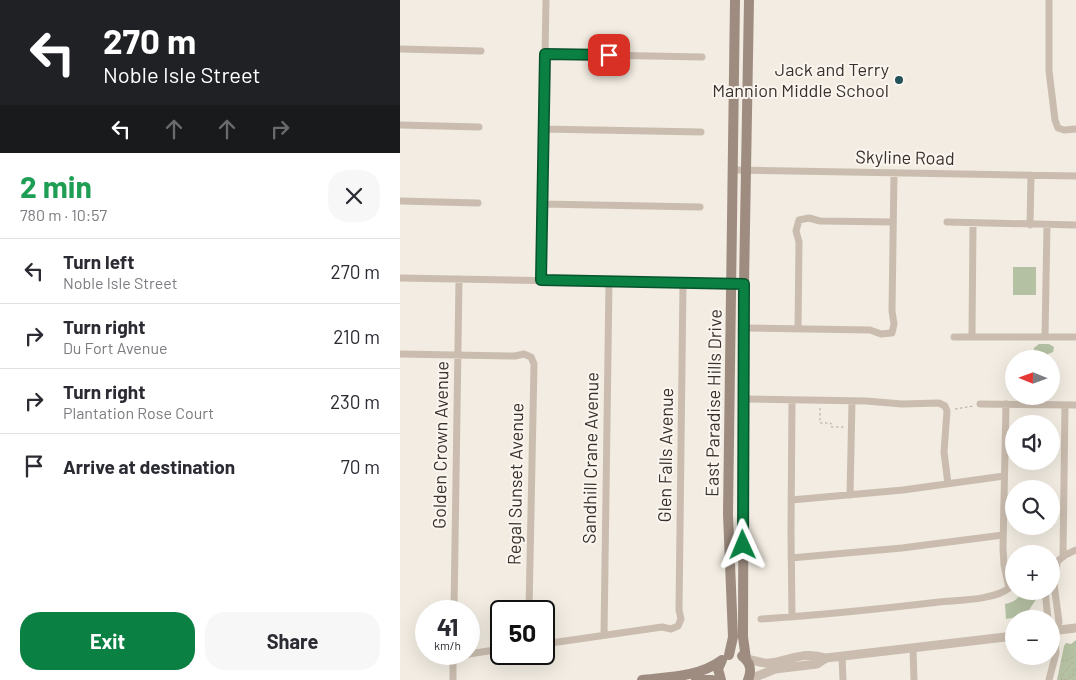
<!DOCTYPE html>
<html lang="en">
<head>
<meta charset="utf-8">
<style>
	body { margin:0; font-family:Barlow,sans-serif; background:#f7f7f7; color:#2b2b33; height:100vh; display:flex; flex-direction:column; font-size:19px; white-space:nowrap }
	* { box-sizing:border-box; margin:0 }
	p { font-size:16px; color:#7c7c81 }
	.icon { flex:none; width:28px; height:28px; fill:none; stroke:currentColor; stroke-width:2; stroke-linecap:round; stroke-linejoin:round }
	.map { position:relative; flex:1; overflow:hidden }
	.drawer { display:flex; flex-direction:column; background:#fff; width:400px }
	.drawer>* { flex:none }
	.top-card { background:#202124; color:#fff; overflow:hidden }
	.needle { width:32px; rotate:271deg }
	.tools { position:absolute; left:605px; top:350px; display:grid; gap:10px }
	.tools a { display:grid; place-items:center; width:55px; height:55px; border-radius:50%; background:#fff; box-shadow:0 5px 20px #0002; font-size:25px }
	.speed { position:absolute; left:15px; top:600px; display:flex; gap:10px; font-size:25px; font-weight:700; text-align:center }
	.speed>* { display:grid; place-content:center; width:65px; height:65px; border-radius:50%; background:#fff; box-shadow:0 5px 20px #0002; line-height:1 }
	.speed small { font-size:12px; font-weight:400 }
	.speed .limit { border:2px solid #111; border-radius:8px; background:#fff; color:#111 }
	.pin { position:absolute; display:grid; place-items:center; width:42px; height:42px; color:#fff; margin:-21px; border-radius:10px; box-shadow:0 2px 8px #0006 }
	.me { position:absolute; width:55px; margin:-28px; rotate:359deg; stroke-linejoin:round; filter:drop-shadow(0 0 4px #0008) }
	.turn { display:flex; align-items:center; gap:18px; height:105px; padding:0 20px; font-size:22px }
	.turn .icon { width:65px; height:65px; stroke-width:2.5 }
	.turn b { display:block; font-size:35px; line-height:42px }
	.lanes { display:flex; align-items:center; height:48px; padding:0 20px; background:#0003; justify-content:center; gap:25px; direction:ltr }
	.lanes .off { opacity:.35 }
	.round { display:grid; place-items:center; flex:none; width:52px; height:52px; border-radius:20px; background:#f7f7f7 }
	.summary { display:flex; align-items:center; justify-content:space-between; height:85px; padding:0 20px }
	h1 { font-size:30px; font-weight:700; line-height:38px; color:#1e9e55 }
	.button { display:flex; gap:10px; margin-top:auto; padding:10px 20px }
	.button a { flex:1; height:58px; border-radius:20px; background:#0b8043; color:#fff; font-size:20px; font-weight:700; line-height:58px; text-align:center }
	.button a+a { background:#f7f7f7; color:#2b2b33 }
	ul { padding:0; list-style:none }
	li { display:flex; align-items:center; gap:15px; height:65px; padding:0 20px; border-top:1px solid #e1e1e2 }
	li div { flex:1 }
	li b { display:block; font-size:19px }
	li em { font-style:normal }
	main { display:flex; flex:1; min-height:0 }
	.map>svg:first-child { display:block }
	.green { fill:#b5c1a3 }
	.lines { fill:none; stroke-linecap:round; stroke-linejoin:round }
	.path { stroke:#b6a799; stroke-width:1; stroke-dasharray:2.5 2.5; stroke-linecap:butt }
	.minor { stroke:#cabdaf; stroke-width:7 }
	.tertiary { stroke:#cabdaf; stroke-width:9 }
	.secondary { stroke:#9e8c80; stroke-width:10 }
	.route-casing { stroke:#07532c; stroke-width:12 }
	.route { stroke:#0b8043; stroke-width:9 }
	.poi-dot { fill:#245259; stroke:#faf5ef; stroke-width:2 }
	.labels { text-anchor:middle; stroke-width:4; stroke-linejoin:round; paint-order:stroke }
	.poi-label { font-size:18px; fill:#3a312c; stroke:#faf5ef; text-anchor:end }
	.street-label { font-size:18px; fill:#3a312c; stroke:#faf5ef }
</style>
</head>
<body>
<main>
<section class="drawer">
<div class="top-card">
<div class="turn"><svg class="icon" aria-label="left" viewBox="0 0 24 24"><path d="M17 20v-9H6M10 6l-5 5 5 5"/></svg><div><b>270 m</b>Noble Isle Street</div></div>
<div class="lanes"><svg class="icon" aria-label="left" viewBox="0 0 24 24"><path d="M17 20v-9H6M10 6l-5 5 5 5"/></svg><svg class="icon off" aria-label="ahead" viewBox="0 0 24 24"><path d="M12 20V5M6 11l6-6 6 6"/></svg><svg class="icon off" aria-label="ahead" viewBox="0 0 24 24"><path d="M12 20V5M6 11l6-6 6 6"/></svg><svg class="icon off" aria-label="right" viewBox="0 0 24 24"><path d="M7 20v-9h11M14 6l5 5-5 5"/></svg></div>
</div>
<div class="summary"><div><h1>2 min</h1><p>780 m · 10:57</p></div><a class="round"><svg class="icon" aria-label="close" viewBox="0 0 24 24"><path d="M6 6l12 12M18 6L6 18"/></svg></a></div>
<ul>
<li><svg class="icon" aria-label="left" viewBox="0 0 24 24"><path d="M17 20v-9H6M10 6l-5 5 5 5"/></svg><div><b>Turn left</b><p>Noble Isle Street</p></div><em>270 m</em></li>
<li><svg class="icon" aria-label="right" viewBox="0 0 24 24"><path d="M7 20v-9h11M14 6l5 5-5 5"/></svg><div><b>Turn right</b><p>Du Fort Avenue</p></div><em>210 m</em></li>
<li><svg class="icon" aria-label="right" viewBox="0 0 24 24"><path d="M7 20v-9h11M14 6l5 5-5 5"/></svg><div><b>Turn right</b><p>Plantation Rose Court</p></div><em>230 m</em></li>
<li><svg class="icon" aria-label="arrive" viewBox="0 0 24 24"><path d="M6 21V4h12l-3 4 3 4H6"/></svg><div><b>Arrive at destination</b></div><em>70 m</em></li>
</ul>
<div class="button"><a>Exit</a><a>Share</a></div>
</section>
<div class="map">
<svg width="676" height="680" viewBox="0 0 676 680">
	<rect width="100%" height="100%" fill="#f2ece2"/>
	<path class="green" d="M613,267H636V295H613Z
		M639,344H649L654,347L653,352L648,354L647,359H640L634,352V348Z
		M622,591H636L637,598L625,616L606,619L605,604C613,602 618,600 622,591Z
		M676,640V680H657L664,646L666,643L671,644Z"/>
	<g class="lines">
		<path class="path" d="M420,408V423H431V427H444
			M555,409L573,406
			M661,661L668,660L676,655
			M662,680L661,677L670,665L676,661
			M664,680L673,676L674,670L676,668"/>
		<path class="minor" d="M649,0V71L655,120L658,128L664,130L676,129
			M0,49L81,51
			M145,54L302,57
			M0,125L79,127
			M143,129L301,132
			M334,170L676,176
			M0,201L78,203
			M142,204L300,207
			M547,222L676,225
			M630,225L631,175
			M0,278L344,284
			M141,280L146,0
			M344,328L470,330L481,334L492,333L494,324L492,311L494,173
			M398,329L399,242L396,231L399,220L409,218L420,221L493,222
			M572,336L573,224
			M554,337H676
			M645,337L647,225
			M0,354L115,356L124,354L131,357L134,364L129,611
			M344,399L466,401L502,404L539,403L545,406L547,411L544,452L548,484
			M392,400L391,532L392,617
			M580,404L676,405
			M450,495L452,401
			M391,500L503,490L604,476
			M663,556L665,405
			M391,558L502,548L603,535
			M651,567L665,555L676,550
			M645,591L648,619
			M54,611L59,279
			M361,619C421,615 480,609 539,602C558,600 595,600 609,588L604,565L603,548L606,404
			M204,635L209,282
			M144,644L262,627L271,629L278,626L281,619L279,610L283,283
			M513,649L514,680
			M69,654L101,649
			M53,656L68,654
			M442,657L443,680
			M53,680V654
			M649,680L656,653L655,631L659,622L654,584L657,564"/>
		<path class="tertiary" d="M651,631L676,628
			M346,659C354,660 362,664 370,663C392,660 403,651 426,658L614,636
			M348,680L375,669L417,664L426,658"/>
		<path class="secondary" d="M329,655L333,637L328,514L335,0
			M342,656C351,663 352,670 348,680
			M346,659L343,637L344,284L349,0
			M242,680C269,677 299,677 322,660
			M296,680H312
			M321,680L318,669L322,660"/>
	</g>
	<g class="lines">
		<defs>
			<path id="route" d="M209,55L145,54L141,280L344,284L343,545"/>
		</defs>
		<use href="#route" class="route-casing"/>
		<use href="#route" class="route"/>
	</g>
	<circle class="poi-dot" cx="499" cy="80" r="5"/>
	<g class="labels">
		<g class="poi-label">
			<text x="489" y="76">Jack and Terry<tspan x="489" dy="21">Mannion Middle School</tspan></text>
		</g>
		<g class="street-label">
			<text transform="translate(505 158) rotate(1)" y="6">Skyline Road</text>
			<text transform="translate(314 403) rotate(-89)" y="6">East Paradise Hills Drive</text>
			<text transform="translate(41 445) rotate(-89)" y="6">Golden Crown Avenue</text>
			<text transform="translate(266 455) rotate(-89)" y="6">Glen Falls Avenue</text>
			<text transform="translate(191 458) rotate(-89)" y="6">Sandhill Crane Avenue</text>
			<text transform="translate(116 484) rotate(-89)" y="6">Regal Sunset Avenue</text>
		</g>
	</g>
</svg>
<div class="tools">
<a><svg class="needle" viewBox="-14 -14 28 28"><path d="M0-13l5 13h-10z" fill="#e53935"/><path d="M0 13l5-13h-10z" fill="#7c7c81"/></svg></a>
<a><svg class="icon" aria-label="sound" viewBox="0 0 24 24"><path d="M4 9h4l5-4v14l-5-4H4zM17 9q2 3 0 6"/></svg></a>
<a><svg class="icon" aria-label="search" viewBox="0 0 24 24"><circle cx="10" cy="10" r="6"/><path d="M15 15l6 6"/></svg></a>
<a>+</a>
<a>−</a>
</div>
<div class="speed"><div>41<small>km/h</small></div><div class="limit">50</div></div>
<div class="pin" style="left:209px;top:55px;background:#d93025"><svg class="icon" aria-label="arrive" viewBox="0 0 24 24"><path d="M6 21V4h12l-3 4 3 4H6"/></svg></div>
<svg class="me" style="left:343px;top:545px" viewBox="-20 -20 40 40"><path d="M0-17L14 15 0 8-14 15z" fill="#0b8043" stroke="#fff" stroke-width="4"/></svg>
</div>
</main>
</body>
</html>
